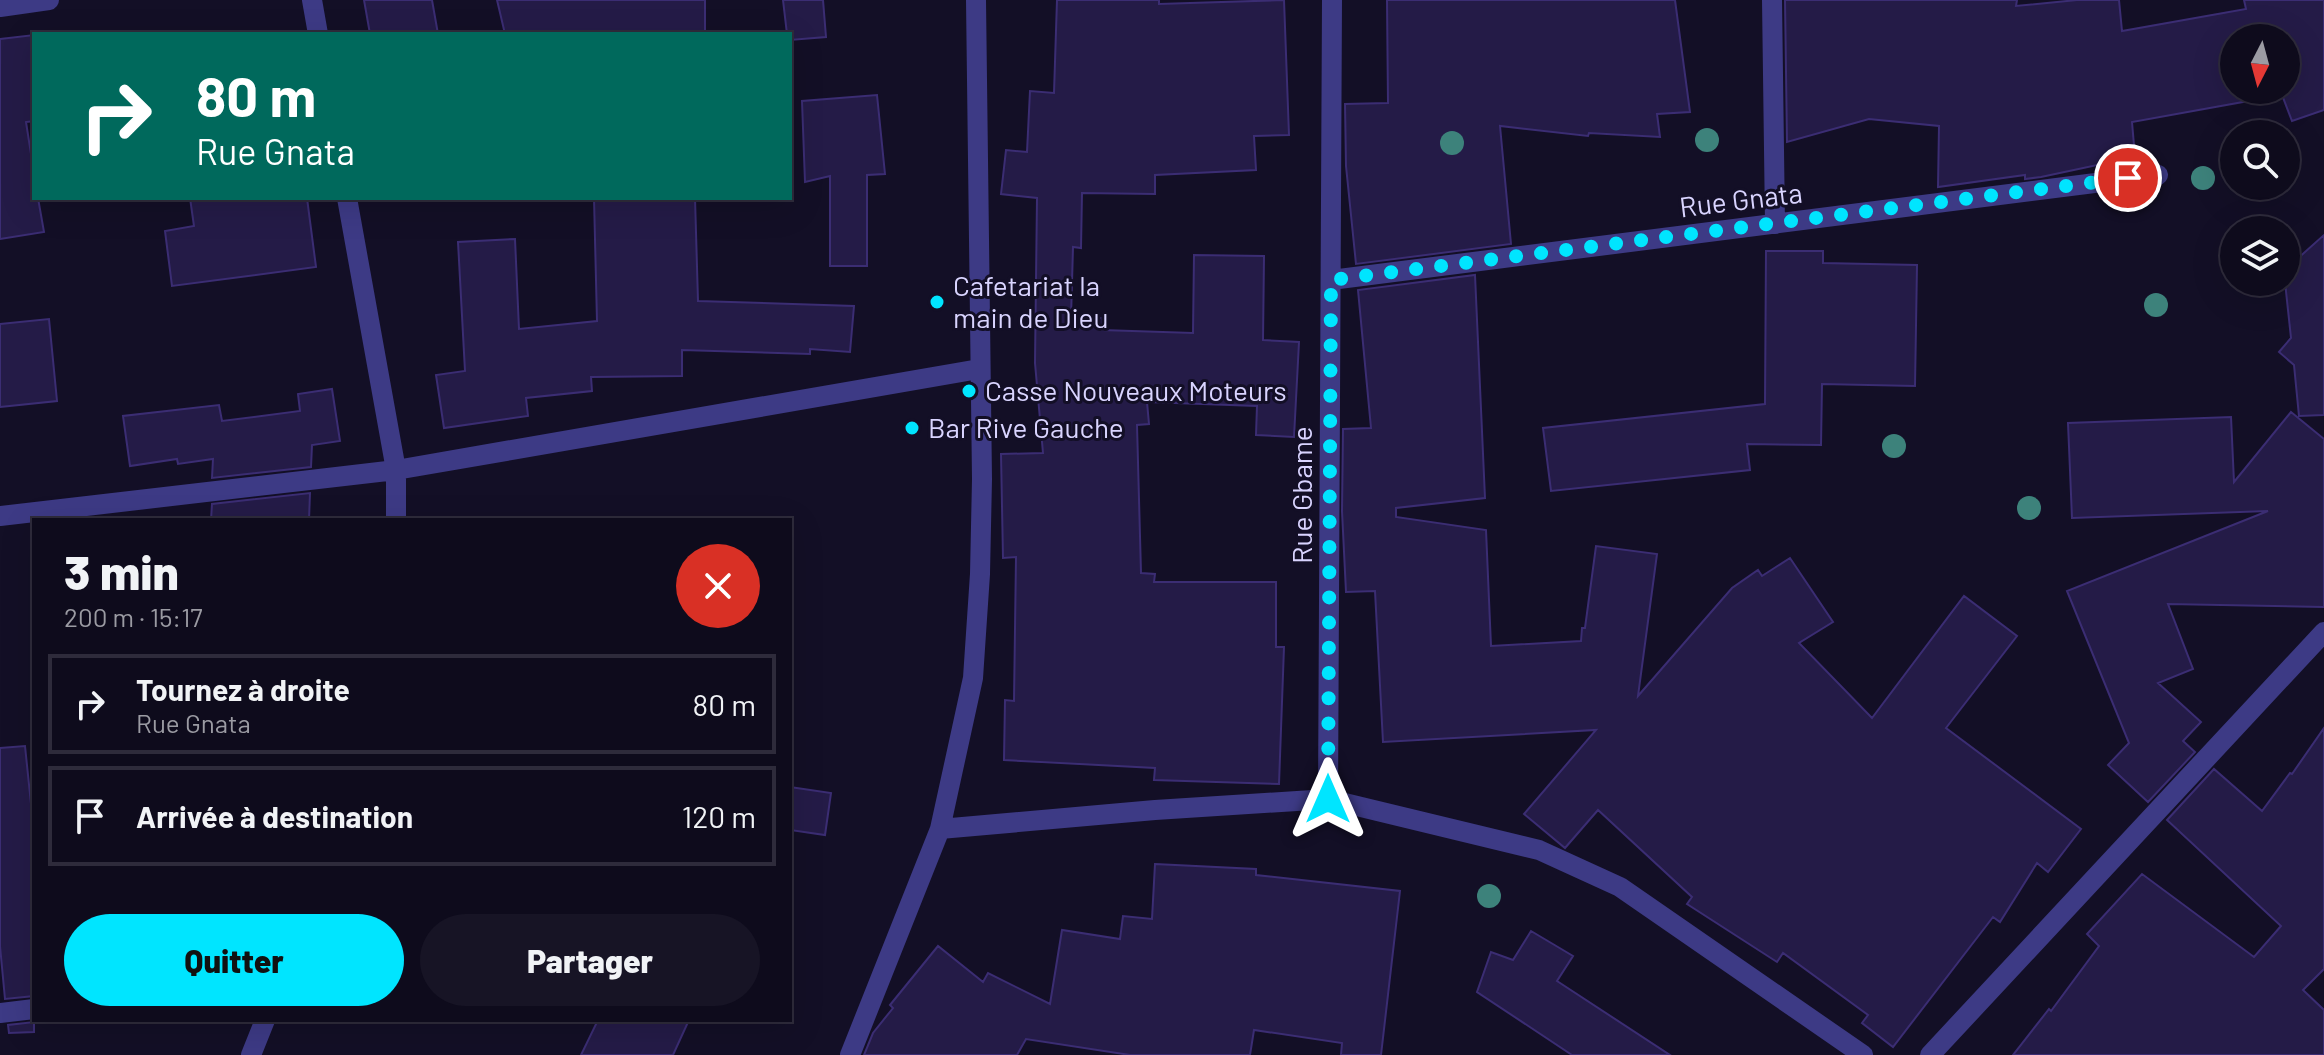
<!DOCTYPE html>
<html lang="fr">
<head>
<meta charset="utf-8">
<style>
	body { margin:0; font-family:Barlow,sans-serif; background:#171425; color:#f1f3f6; height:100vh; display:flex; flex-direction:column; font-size:30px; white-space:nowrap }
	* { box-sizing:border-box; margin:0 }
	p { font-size:26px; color:#9b9ba3 }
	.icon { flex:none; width:44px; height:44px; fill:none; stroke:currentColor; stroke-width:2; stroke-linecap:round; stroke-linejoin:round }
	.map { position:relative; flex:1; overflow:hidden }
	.sheet { position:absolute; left:32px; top:518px; width:760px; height:504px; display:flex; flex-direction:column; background:#0e0b1c; border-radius:0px; box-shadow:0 8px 32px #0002,0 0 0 2px #2e2b3b }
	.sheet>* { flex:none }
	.banner { position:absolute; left:32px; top:32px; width:760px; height:168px; border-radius:0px; box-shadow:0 8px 32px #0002,0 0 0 2px #2e2b3b; background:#00695c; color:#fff; overflow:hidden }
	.needle { width:52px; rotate:186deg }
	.fabs { position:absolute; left:2220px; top:24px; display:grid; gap:16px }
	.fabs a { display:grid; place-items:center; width:80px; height:80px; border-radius:50%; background:#0e0b1c; box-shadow:0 8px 32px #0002,0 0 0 2px #2e2b3b; font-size:40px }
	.pin { position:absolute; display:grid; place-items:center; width:68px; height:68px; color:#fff; margin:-34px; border:4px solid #fff; border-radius:50%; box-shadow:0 2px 8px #0007 }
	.me { position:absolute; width:88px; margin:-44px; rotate:0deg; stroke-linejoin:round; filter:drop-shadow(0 0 6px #0008) }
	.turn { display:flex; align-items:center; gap:28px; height:168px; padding:0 32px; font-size:36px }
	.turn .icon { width:104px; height:104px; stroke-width:2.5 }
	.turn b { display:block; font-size:56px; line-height:68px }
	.round { display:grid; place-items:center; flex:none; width:84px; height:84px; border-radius:42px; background:#171425 }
	.head { display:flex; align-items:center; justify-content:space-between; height:136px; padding:0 32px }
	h1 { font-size:48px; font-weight:800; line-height:60px }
	.cta { display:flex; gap:16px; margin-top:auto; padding:16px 32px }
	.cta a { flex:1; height:92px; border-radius:48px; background:#00e5ff; color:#111; font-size:32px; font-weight:800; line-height:92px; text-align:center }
	.cta a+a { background:#171425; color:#f1f3f6 }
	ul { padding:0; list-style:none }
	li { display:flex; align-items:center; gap:24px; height:100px; margin:0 16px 12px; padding:0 16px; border:4px solid #2e2b3b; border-radius:0px }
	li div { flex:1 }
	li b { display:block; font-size:30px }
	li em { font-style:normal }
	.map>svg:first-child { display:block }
	.building { fill:#241b47; stroke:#3b2d73; stroke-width:2; fill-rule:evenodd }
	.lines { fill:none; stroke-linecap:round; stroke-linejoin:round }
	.minor { stroke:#3d3a85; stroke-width:20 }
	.tree { fill:#3d827b }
	.route { stroke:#00e5ff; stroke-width:14; stroke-dasharray:0 25.2 }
	.poi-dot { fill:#00e5ff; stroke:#130f26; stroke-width:3 }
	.labels { text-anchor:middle; stroke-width:6; stroke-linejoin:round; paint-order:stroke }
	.street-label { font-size:28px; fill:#d9d4ff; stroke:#130f26 }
	.poi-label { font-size:28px; fill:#d9d4ff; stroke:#130f26; text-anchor:start }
</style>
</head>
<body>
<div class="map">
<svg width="2324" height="1055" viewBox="0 0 2324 1055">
	<rect width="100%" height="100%" fill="#130f26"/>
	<path class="building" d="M364,0H432L438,34H370Z
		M497,0H705V34H505Z
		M783,0H823L826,37L790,40V34H787Z
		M1057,0H1159V4L1284,0L1289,135L1254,136L1256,170L1155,175V194L1082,193L1081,248L1073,247L1071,318H1102V330L1193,333L1194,255L1264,256L1263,340L1299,342L1294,437L1256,435L1257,406L1147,402L1149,424L1137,425L1141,573L1155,574L1154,582H1276V647H1284L1279,784L1154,780L1155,768L1004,760L1005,700L1014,701L1016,557L1003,558L1001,454L1043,453L1035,363L1037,198L1001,194L1006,150L1027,152L1030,91L1054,93Z
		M1387,0H1675L1690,112L1657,114L1660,137L1589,133L1588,136L1500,126L1511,244L1356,264L1346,166L1345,104L1388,103Z
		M1785,0H2017L2016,6L2077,0H2119L2122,31L2246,9L2244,0H2324V110L2292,121L2282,95L2132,122L2135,157L2041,177L2025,179V175L1938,187L1939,126L1869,119L1787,142ZM2234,38H2286V90H2234Z
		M34,35V121L26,122L34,173V198H38L44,232L0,239V39Z
		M877,95L885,174L867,175V266H830V176L805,182L802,101Z
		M190,198H307L316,267L172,286L165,231L194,226Z
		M594,198H695L698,301L854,306L850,352L810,349V354L682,350V376L591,377L592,391L526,398L528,416L444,428L436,375L465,371L458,242L515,239L519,329L597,321Z
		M2324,235V415L2299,416L2294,365L2279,352L2291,338L2285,282L2286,269Z
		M1766,251H1823V263L1917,265L1915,386L1822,384L1821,445L1747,444L1750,470L1551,491L1543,428L1765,404Z
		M1475,275L1485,498L1396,508V517L1486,530L1491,646L1581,641L1582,628H1585L1596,546L1657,554L1638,696L1732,588L1758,570L1762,576L1790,558L1833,622L1799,643L1872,718L1964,596L2017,636L1946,728L2081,829L2048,872L2037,863L2000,922L1993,917L1893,1047L1862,1023L1868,1015L1783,953L1777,962L1687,904L1692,897L1598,810L1565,848L1524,814L1596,730L1383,742L1375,591L1346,592L1342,511L1343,429L1371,428L1358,290Z
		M49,319L57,401L0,407V324Z
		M332,389L340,441L312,445L311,467L212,478L213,459L178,464L177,459L130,466L123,416L219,405L222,421L300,411L298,394Z
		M2291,412L2324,439V607L2168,604L2193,669L2158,683L2201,722L2183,741L2195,752L2148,802L2108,765L2129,743L2067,591L2268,511L2072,518L2068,423L2231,417L2234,482Z
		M310,493L309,520H211L212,504Z
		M2324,728V969L2303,990L2324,1010V1055H2013L2049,1009L2051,1011L2099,946L2087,934L2142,874L2254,957L2281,926L2167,820L2214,769L2262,811L2290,773L2292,774Z
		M25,746L34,833V996L5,999L0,946V748Z
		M790,787L831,793L825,835L790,830Z
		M1155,864L1256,869V875L1400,891L1381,1055H1341L1342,1043L1254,1030L1250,1055H1130L1026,1039L1017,1055H864L873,1033L893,1008L890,1005L938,946L983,982L988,973L1050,1004L1062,930L1120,939L1123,916L1152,919Z
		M1531,931L1573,956L1557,981L1670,1055H1572L1477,992L1491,952L1513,960Z
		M598,1020H689L673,1055H581Z
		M34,1022V1032L9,1033L8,1025Z"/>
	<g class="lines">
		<path class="minor" d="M312,0L318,34
			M1772,0L1775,224
			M0,7L49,0
			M347,198L396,470V520
			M1331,280L2158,175
			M0,516L396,470L979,369
			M1328,799L1332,0
			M940,829L1155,810L1328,799L1539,850L1620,887L1863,1055
			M0,1013L34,1009
			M251,1055L265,1020
			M850,1055L940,829L973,678L980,574L982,479L976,0
			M1930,1055L2324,632"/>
	</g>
	<g class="tree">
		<circle cx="1707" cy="140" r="12"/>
		<circle cx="1452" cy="143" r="12"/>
		<circle cx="2203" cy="178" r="12"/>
		<circle cx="2156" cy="305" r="12"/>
		<circle cx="1894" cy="446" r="12"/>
		<circle cx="2029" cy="508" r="12"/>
		<circle cx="1489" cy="896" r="12"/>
	</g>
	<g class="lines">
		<path class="route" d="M1328,799L1331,280L2128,178"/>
	</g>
	<g class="poi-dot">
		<circle cx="937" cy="302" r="8"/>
		<circle cx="969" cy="391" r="8"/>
		<circle cx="912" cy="428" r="8"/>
	</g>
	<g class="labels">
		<g class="street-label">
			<text transform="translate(1741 200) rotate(-7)" y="10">Rue Gnata</text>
			<text transform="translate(1302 495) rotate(-90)" y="10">Rue Gbame</text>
		</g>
		<g class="poi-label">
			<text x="953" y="296">Cafetariat la<tspan x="953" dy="32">main de Dieu</tspan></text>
			<text x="985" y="401">Casse Nouveaux Moteurs</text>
			<text x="928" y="438">Bar Rive Gauche</text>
		</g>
	</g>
</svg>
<div class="fabs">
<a><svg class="needle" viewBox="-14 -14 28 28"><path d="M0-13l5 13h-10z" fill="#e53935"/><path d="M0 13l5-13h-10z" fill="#9b9ba3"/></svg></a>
<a><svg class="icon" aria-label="search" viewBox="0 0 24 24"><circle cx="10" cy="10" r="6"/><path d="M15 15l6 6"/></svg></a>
<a><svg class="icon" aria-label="layers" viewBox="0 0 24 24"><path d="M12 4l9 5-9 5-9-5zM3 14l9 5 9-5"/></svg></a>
</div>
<div class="pin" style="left:2128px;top:178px;background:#d93025"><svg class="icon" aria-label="arrive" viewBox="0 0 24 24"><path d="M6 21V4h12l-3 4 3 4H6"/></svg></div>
<svg class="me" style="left:1328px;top:799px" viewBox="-20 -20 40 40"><path d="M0-17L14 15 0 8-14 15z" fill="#00e5ff" stroke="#fff" stroke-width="4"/></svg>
<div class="banner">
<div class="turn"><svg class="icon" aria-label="right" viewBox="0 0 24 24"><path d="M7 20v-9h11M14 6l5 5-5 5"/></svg><div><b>80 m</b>Rue Gnata</div></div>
</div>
<section class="sheet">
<div class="head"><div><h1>3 min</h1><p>200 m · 15:17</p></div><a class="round" style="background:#d93025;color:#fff"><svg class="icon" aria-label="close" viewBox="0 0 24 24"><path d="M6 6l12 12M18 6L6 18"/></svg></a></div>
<ul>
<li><svg class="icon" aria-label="right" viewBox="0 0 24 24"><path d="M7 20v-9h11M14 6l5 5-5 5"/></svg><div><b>Tournez à droite</b><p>Rue Gnata</p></div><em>80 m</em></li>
<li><svg class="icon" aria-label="arrive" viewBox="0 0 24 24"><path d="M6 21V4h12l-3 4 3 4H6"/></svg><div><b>Arrivée à destination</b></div><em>120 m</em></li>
</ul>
<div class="cta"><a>Quitter</a><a>Partager</a></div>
</section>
</div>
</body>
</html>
